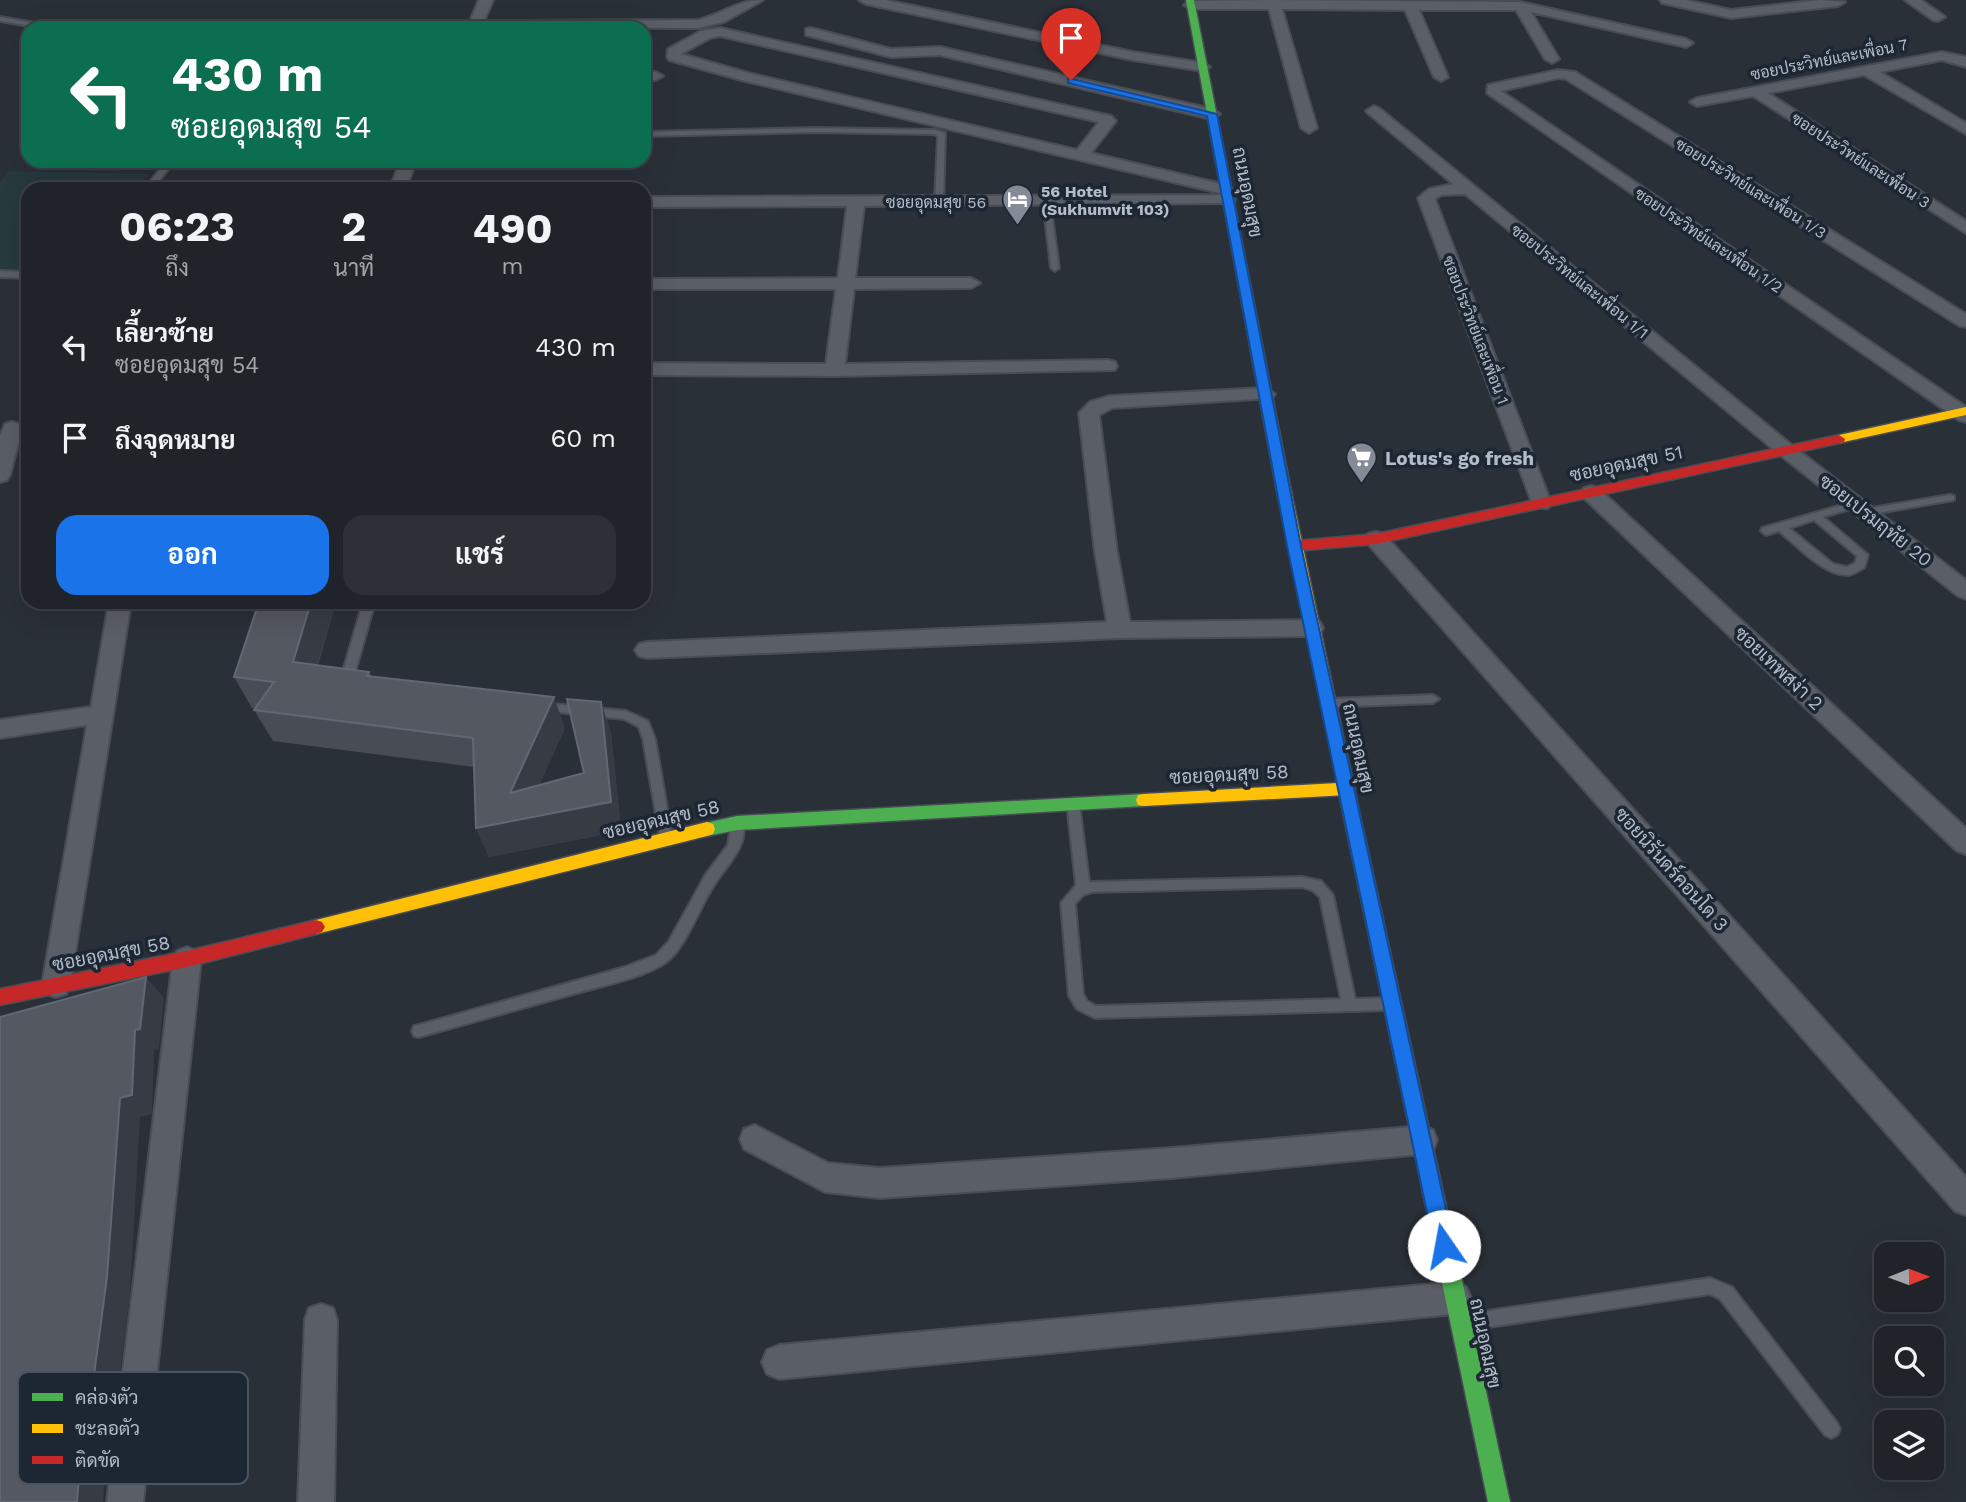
<!DOCTYPE html>
<html lang="th">
<head>
<meta charset="utf-8">
<style>
	body { margin:0; font-family:"Work Sans",Sarabun,sans-serif; background:#2d3036; color:#f1f3f6; height:100vh; display:flex; flex-direction:column; font-size:26px; white-space:nowrap }
	* { box-sizing:border-box; margin:0 }
	p { font-size:23px; color:#a2a4a8 }
	.icon { flex:none; width:38px; height:38px; fill:none; stroke:currentColor; stroke-width:2; stroke-linecap:round; stroke-linejoin:round }
	.map { position:relative; flex:1; overflow:hidden }
	.sheet { position:absolute; left:21px; top:182px; width:630px; height:427px; display:flex; flex-direction:column; background:#20242a; border-radius:21px; box-shadow:0 7px 28px #0002,0 0 0 2px #3d4147 }
	.sheet>* { flex:none }
	.hud { position:absolute; left:21px; top:21px; width:630px; height:147px; border-radius:21px; box-shadow:0 7px 28px #0002,0 0 0 2px #3d4147; background:#0b6e4f; color:#fff; overflow:hidden }
	.needle { width:46px; rotate:89deg }
	.controls { position:absolute; left:1874px; top:1242px; display:grid; gap:14px }
	.controls a { display:grid; place-items:center; width:70px; height:70px; border-radius:14px; background:#20242a; box-shadow:0 7px 28px #0002,0 0 0 2px #3d4147; font-size:35px }
	.pin { position:absolute; display:grid; place-items:center; width:60px; height:60px; color:#fff; margin:-72px -30px; border-radius:50% 50% 50% 0; rotate:-45deg; box-shadow:0 0 7px #0007 }
	.pin .icon { rotate:45deg }
	.me { position:absolute; width:77px; margin:-38px; rotate:348deg; stroke-linejoin:round; filter:drop-shadow(0 0 5px #0008) }
	.turn { display:flex; align-items:center; gap:24px; height:147px; padding:0 35px; font-size:32px }
	.turn .icon { width:91px; height:91px; stroke-width:2.5 }
	.turn b { display:block; font-size:49px; line-height:60px }
	.eta { display:flex; justify-content:space-evenly; align-items:center; height:119px; text-align:center }
	.eta b { font-size:42px; font-weight:700; line-height:49px }
	.button { display:flex; gap:14px; margin-top:auto; padding:14px 35px }
	.button a { flex:1; height:80px; border-radius:21px; background:#1a73e8; color:#fff; font-size:28px; font-weight:700; line-height:80px; text-align:center }
	.button a+a { background:#2d3036; color:#f1f3f6 }
	ul { padding:0; list-style:none }
	li { display:flex; align-items:center; gap:21px; height:91px; padding:0 35px }
	li div { flex:1 }
	li b { display:block; font-size:26px }
	li em { font-style:normal }
	.map>svg:first-child { display:block }
	.green { fill:#273a3e }
	.lines { fill:none; stroke-linecap:round; stroke-linejoin:round }
	.lane-casing { stroke:#484c55; stroke-width:4 }
	.street-casing { stroke:#484c55; stroke-width:4 }
	.fast-casing { stroke:#484c55; stroke-width:3 }
	.slow-casing { stroke:#484c55; stroke-width:3 }
	.jam-casing { stroke:#484c55; stroke-width:3 }
	.lane { fill:#5a5e66; fill-rule:evenodd }
	.street { fill:#5a5e66; fill-rule:evenodd }
	.fast { fill:#4caf50; fill-rule:evenodd }
	.slow { fill:#ffc107; fill-rule:evenodd }
	.jam { fill:#c62828; fill-rule:evenodd }
	.wall { fill:#474c55 }
	.shaded-wall { fill:#373c44 }
	.building { fill:#535861; stroke:#626872; stroke-width:2 }
	.route { fill:#1a73e8; stroke:#114b97; stroke-width:2 }
	.labels { text-anchor:middle; stroke-width:7; stroke-linejoin:round; paint-order:stroke }
	.far-street-label { font-size:16px; fill:#b4bcc9; stroke:#1d2633 }
	.far-poi-label { font-size:16px; font-weight:bold; fill:#b4bcc9; stroke:#1d2633; text-anchor:start }
	.street-label { font-size:19px; fill:#b4bcc9; stroke:#1d2633 }
	.poi-label { font-size:19px; font-weight:bold; fill:#b4bcc9; stroke:#1d2633; text-anchor:start }
	.key { fill:#1d2633; stroke:#4a5360; stroke-width:2 }
	.key-label { font-size:19px; fill:#b4bcc9 }
</style>
</head>
<body>
<div class="map">
<svg width="1966" height="1502" viewBox="0 0 1966 1502">
	<rect width="100%" height="100%" fill="#2a3038"/>
	<path class="green" d="M10,171L148,174L135,189H28V272H0V181Z"/>
	<g class="lines">
		<defs>
			<path id="lane" d="M0,17L53,26L56,28H41L0,21Z
				M815,128L935,130L945,133L943,202L939,204L935,202L938,136L934,134L815,132L644,136V132Z
				M167,161H175L152,189H144Z
				M1043,200L1050,202L1059,268L1055,271L1051,268Z
				M0,271L28,272V278L0,277Z
				M1950,495L1954,496V500L1866,515L1861,512L1866,509Z
				M1856,501L1860,502V506L1823,517L1868,555L1864,568C1859,570 1854,574 1849,575C1825,577 1796,545 1779,531L1766,535L1761,531L1762,528ZM1814,520L1857,556L1855,563L1847,567L1833,564L1789,528Z
				M363,602H375L355,672L358,684L352,688L346,684L343,672Z
				M1433,695L1439,699L1433,703L1328,707L1322,703L1328,699Z
				M543,703L626,711L648,721L655,739L672,837L671,841H661L660,837L643,739L639,727L624,719L539,710L537,707Z
				M1073,798L1077,799L1079,803L1089,882L1302,877L1321,881L1333,895L1355,999L1387,998L1392,1000L1394,1004L1392,1008L1387,1010L1095,1018L1077,1009L1069,996L1061,903L1076,885L1067,803L1069,799ZM1302,887L1312,890L1320,897L1341,999L1096,1006L1087,1001L1083,994L1075,904L1083,895L1092,892Z
				M737,819L742,820C750,844 728,864 716,882C701,903 686,949 665,963C647,976 607,985 584,991C529,1006 474,1022 419,1037L414,1036L412,1031L414,1026L419,1025L625,967L656,955L669,941L706,874L728,845L732,820Z
				M1710,1278L1732,1287L1837,1423L1840,1429L1837,1435L1831,1438L1825,1435L1720,1299L1710,1294L1468,1330L1462,1328L1460,1322L1462,1316L1468,1314Z"/>
			<path id="street" d="M479,0H493L484,21L698,20C723,14 737,0 763,0L724,22L698,28L137,26L144,22L470,21Z
				M859,0H885L1133,52L1203,63L1210,67L1203,71L1133,60L866,4Z
				M1266,0L1520,2L1686,39L1693,43L1686,47L1531,12L1559,59L1552,63L1545,59L1516,10H1419L1448,77L1441,81L1434,77L1405,10L1282,9L1317,128L1309,133L1301,128L1269,9H1191L1184,5L1191,1Z
				M1660,0H1686L1731,10L1820,0L1845,2L1838,6L1731,18L1662,3Z
				M1905,0H1921L1945,17L1938,21L1933,20Z
				M720,28L1111,116L1116,121L1091,153L1230,186L1232,189L1224,194L745,81L669,60L667,57L668,49L701,31ZM720,36L1099,122L1077,150L748,73L681,54L710,38Z
				M811,28L891,49L940,47L1212,109L1220,114L1212,119L940,55L891,57L806,35V29Z
				M1942,52L1966,57V67L1942,60L1880,72L1966,123V134L1864,75L1768,93L1966,221V233L1753,96L1697,106L1690,102L1697,98Z
				M1558,70L1575,72L1966,314V327L1960,326L1566,79L1558,78L1501,91L1966,407V422L1959,420L1487,93L1488,85Z
				M644,72H656L663,76L656,80H644Z
				M1374,106L1379,108L1793,446L1966,580V599L1958,596L1779,454L1465,194L1441,195L1435,199L1551,503L1548,508H1534L1418,198L1429,189L1453,184L1369,114L1366,111Z
				M400,161H416L406,189H390Z
				M1227,195L1235,200L1233,203L864,206L855,278H971L980,283L971,288L854,289L845,364L1108,360L1115,362L1117,366L1115,370L835,376L644,375V363L826,364L836,289H644V279L838,278L847,206L644,207V197Z
				M1265,388L1275,394L1272,398L1112,408L1099,415L1117,552L1130,622L1312,620L1320,622L1323,628L1320,634L1312,636L1120,638L647,658L639,656L635,650L639,644L647,642L1107,622L1095,552L1079,413L1090,402L1110,396Z
				M12,422L19,424L22,428L10,475L7,480L0,482V436L5,424Z
				M1591,486L1598,488L1966,828V854L1957,851L1584,498L1581,493L1584,488Z
				M1376,532L1384,534L1966,1177V1215L1955,1211L1368,544L1365,539L1368,534Z
				M109,602H131L70,985L66,994L56,997L46,994L42,985L87,725L0,738V720L91,707Z
				M187,947L197,951L201,959L143,1502H107L173,959L177,951Z
				M755,1125L828,1163L880,1168L1172,1148L1422,1126L1433,1130L1437,1140L1433,1150L1422,1154L1172,1178L880,1198L825,1192L744,1149L740,1139L744,1129Z
				M1455,1282L1466,1287L1471,1298L1466,1309L1455,1314L779,1379L767,1374L762,1362L767,1350L779,1345Z
				M321,1304L333,1308L337,1320L334,1502H298L305,1320L309,1308Z"/>
			<path id="fast" d="M1186,0H1194L1290,486L1283,490L1276,486Z
				M1144,794L1150,795L1152,800L1150,805L1144,806L737,830L707,836L701,834L699,829L701,824L737,816Z
				M1434,1187L1441,1190L1444,1197L1510,1502H1488L1424,1197L1427,1190Z"/>
			<path id="slow" d="M1966,407V415L1839,443L1833,439L1839,435Z
				M1283,482L1290,486L1352,779L1349,783L1355,789L1353,793L1347,795L1144,806L1138,805L1136,800L1138,795L1144,794L1338,783L1276,486Z
				M707,822L713,824L715,829L713,834L707,836L316,934L310,932L307,927L310,922L316,920Z"/>
			<path id="jam" d="M1839,435L1845,439L1844,442L1376,544L1294,551L1287,546L1294,541L1376,534Z
				M1344,773L1350,775L1352,779L1444,1197L1441,1204L1434,1207L1427,1204L1424,1197L1336,779L1338,775Z
				M316,920L322,922L325,927L322,932L316,934L187,967L0,1005V989L187,951Z"/>
		</defs>
		<use href="#lane" class="lane-casing"/>
		<use href="#street" class="street-casing"/>
		<use href="#fast" class="fast-casing"/>
		<use href="#slow" class="slow-casing"/>
		<use href="#jam" class="jam-casing"/>
		<use href="#lane" class="lane"/>
		<use href="#street" class="street"/>
		<use href="#fast" class="fast"/>
		<use href="#slow" class="slow"/>
		<use href="#jam" class="jam"/>
	</g>
	<path class="wall" d="M336,602L318,665L369,672L371,676L565,728L539,785L584,773L601,702L611,733L621,831L489,857L476,828L474,767L273,741L254,710L256,708H252L234,677Z"/>
	<path class="shaded-wall" d="M311,602H336L309,693L293,662Z
		M554,697L565,728L525,818L611,802L601,702L611,733L621,831L489,857L476,828L510,793Z
		M146,977L164,998L159,1049L154,1051L152,1114L140,1117L130,1293L114,1419L109,1421L103,1502H77L84,1407L120,1098Z"/>
	<path class="building" d="M259,602H311L293,662L369,672L367,676L554,697L510,793L584,773L567,699L601,702L611,802L476,828L473,738L254,710L274,682L234,677Z
		M146,977L140,1029L135,1030L132,1095L120,1098L107,1277L90,1405L84,1407L77,1502H0V1017Z"/>
	<path class="route" d="M1068,78L1217,114L1301,546L1454,1246L1451,1253L1444,1256L1437,1253L1434,1246L1287,546L1207,116L1068,83Z"/>
	<defs>
		<symbol id="hotel-pin" viewBox="-11 -11 22 30"><path d="M0 17L-7.5 6A9.5 9.5 0 1 1 7.5 6Z" fill="#848b96" stroke="#1d2633"/><path d="M-6-4.5h1.5V1H6V5H4.5V3h-9V5H-6ZM-4 0a1.8 1.8 0 1 1 3.6 0ZM.5 0V-2.5h3Q6-2.5 6 0Z" fill="#fff"/></symbol>
		<symbol id="supermarket-pin" viewBox="-11 -11 22 30"><path d="M0 17L-7.5 6A9.5 9.5 0 1 1 7.5 6Z" fill="#848b96" stroke="#1d2633"/><path d="M-6-5.5h2.5l.6 2H6L4.5 2H-2.5L-4.4-4H-6ZM-1.5 3.2a1.3 1.3 0 1 0 .1 0ZM3 3.2a1.3 1.3 0 1 0 .1 0Z" fill="#fff"/></symbol>
	</defs>
	<g fill-rule="evenodd">
		<use href="#hotel-pin" x="1000" y="182" width="35" height="47"/>
		<use href="#supermarket-pin" x="1344" y="440" width="35" height="47"/>
	</g>
	<g class="labels">
		<g class="far-street-label">
			<text transform="translate(1829 59) rotate(-11)" y="6">ซอยประวิทย์และเพื่อน 7</text>
			<text transform="translate(1861 160) rotate(33)" y="6">ซอยประวิทย์และเพื่อน 3</text>
			<text transform="translate(1751 188) rotate(32)" y="6">ซอยประวิทย์และเพื่อน 1/3</text>
			<text x="936" y="208">ซอยอุดมสุข 56</text>
			<text transform="translate(1709 240) rotate(34)" y="6">ซอยประวิทย์และเพื่อน 1/2</text>
			<text transform="translate(1580 281) rotate(39)" y="6">ซอยประวิทย์และเพื่อน 1/1</text>
			<text transform="translate(1476 330) rotate(69)" y="6">ซอยประวิทย์และเพื่อน 1</text>
		</g>
		<g class="far-poi-label">
			<text x="1041" y="197">56 Hotel<tspan x="1041" dy="18">(Sukhumvit 103)</tspan></text>
		</g>
		<g class="street-label">
			<text transform="translate(1248 192) rotate(79)" y="7">ถนนอุดมสุข</text>
			<text transform="translate(1626 463) rotate(-12)" y="7">ซอยอุดมสุข 51</text>
			<text transform="translate(1876 520) rotate(38)" y="7">ซอยเปรมฤทัย 20</text>
			<text transform="translate(1779 668) rotate(43)" y="7">ซอยเทพสง่า 2</text>
			<text transform="translate(1359 748) rotate(78)" y="7">ถนนอุดมสุข</text>
			<text transform="translate(1229 774) rotate(-3)" y="7">ซอยอุดมสุข 58</text>
			<text transform="translate(661 819) rotate(-13)" y="7">ซอยอุดมสุข 58</text>
			<text transform="translate(1672 869) rotate(48)" y="7">ซอยนิรันดร์คอนโด 3</text>
			<text transform="translate(111 953) rotate(-11)" y="7">ซอยอุดมสุข 58</text>
			<text transform="translate(1486 1343) rotate(78)" y="7">ถนนอุดมสุข</text>
		</g>
		<g class="poi-label">
			<text x="1385" y="465">Lotus's go fresh</text>
		</g>
	</g>
	<rect x="18" y="1372" width="230" height="112" rx="10" class="key"/>
	<rect x="32" y="1393" width="31" height="8" fill="#4caf50"/>
	<rect x="32" y="1424" width="31" height="9" fill="#ffc107"/>
	<rect x="32" y="1456" width="31" height="8" fill="#c62828"/>
	<g class="key-label">
		<text x="75" y="1404">คล่องตัว</text>
		<text x="75" y="1435">ชะลอตัว</text>
		<text x="75" y="1467">ติดขัด</text>
	</g>
</svg>
<div class="controls">
<a><svg class="needle" viewBox="-14 -14 28 28"><path d="M0-13l5 13h-10z" fill="#e53935"/><path d="M0 13l5-13h-10z" fill="#a2a4a8"/></svg></a>
<a><svg class="icon" aria-label="search" viewBox="0 0 24 24"><circle cx="10" cy="10" r="6"/><path d="M15 15l6 6"/></svg></a>
<a><svg class="icon" aria-label="layers" viewBox="0 0 24 24"><path d="M12 4l9 5-9 5-9-5zM3 14l9 5 9-5"/></svg></a>
</div>
<div class="pin" style="left:1071px;top:80px;background:#d93025"><svg class="icon" aria-label="arrive" viewBox="0 0 24 24"><path d="M6 21V4h12l-3 4 3 4H6"/></svg></div>
<svg class="me" style="left:1444px;top:1246px" viewBox="-20 -20 40 40"><circle r="19" fill="#fff"/><path d="M0-13L10 11 0 6-10 11z" fill="#1a73e8"/></svg>
<div class="hud">
<div class="turn"><svg class="icon" aria-label="left" viewBox="0 0 24 24"><path d="M17 20v-9H6M10 6l-5 5 5 5"/></svg><div><b>430 m</b>ซอยอุดมสุข 54</div></div>
</div>
<section class="sheet">
<div class="eta">
<div><b>06:23</b><p>ถึง</p></div>
<div><b>2</b><p>นาที</p></div>
<div><b>490</b><p>m</p></div>
</div>
<ul>
<li><svg class="icon" aria-label="left" viewBox="0 0 24 24"><path d="M17 20v-9H6M10 6l-5 5 5 5"/></svg><div><b>เลี้ยวซ้าย</b><p>ซอยอุดมสุข 54</p></div><em>430 m</em></li>
<li><svg class="icon" aria-label="arrive" viewBox="0 0 24 24"><path d="M6 21V4h12l-3 4 3 4H6"/></svg><div><b>ถึงจุดหมาย</b></div><em>60 m</em></li>
</ul>
<div class="button"><a>ออก</a><a>แชร์</a></div>
</section>
</div>
</body>
</html>
